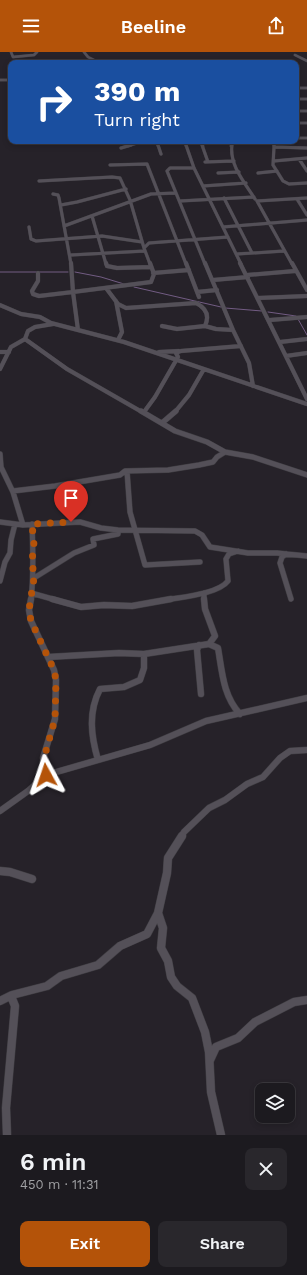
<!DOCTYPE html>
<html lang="en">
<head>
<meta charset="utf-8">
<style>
	body { margin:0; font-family:"Work Sans",sans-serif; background:#29272c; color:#f1f3f6; height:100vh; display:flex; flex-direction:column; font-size:15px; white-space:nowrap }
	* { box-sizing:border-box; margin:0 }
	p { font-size:13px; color:#a0a1a4 }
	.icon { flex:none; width:22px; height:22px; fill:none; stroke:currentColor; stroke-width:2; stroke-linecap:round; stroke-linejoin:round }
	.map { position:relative; height:1083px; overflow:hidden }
	.details { display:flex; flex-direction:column; background:#1c1a1f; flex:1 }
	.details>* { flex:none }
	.hud { position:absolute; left:8px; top:8px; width:291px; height:84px; border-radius:8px; box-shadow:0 2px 6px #0003,0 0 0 1px #3a383d; background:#1a4fa0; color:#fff; overflow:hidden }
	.fabs { position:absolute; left:255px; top:1031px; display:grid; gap:8px }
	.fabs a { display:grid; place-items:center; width:40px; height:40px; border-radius:8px; background:#1c1a1f; box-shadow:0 2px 6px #0003,0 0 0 1px #3a383d; font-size:20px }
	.pin { position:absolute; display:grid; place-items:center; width:34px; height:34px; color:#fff; margin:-41px -17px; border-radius:50% 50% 50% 0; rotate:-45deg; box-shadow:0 0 4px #0007 }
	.pin .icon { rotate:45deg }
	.me { position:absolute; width:44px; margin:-22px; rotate:355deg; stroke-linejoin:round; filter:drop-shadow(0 0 3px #0008) }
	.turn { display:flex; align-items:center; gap:14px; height:84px; padding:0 20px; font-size:18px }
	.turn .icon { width:52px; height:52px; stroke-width:2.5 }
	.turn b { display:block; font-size:28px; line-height:34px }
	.round { display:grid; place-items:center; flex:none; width:42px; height:42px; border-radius:8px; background:#29272c }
	.head { display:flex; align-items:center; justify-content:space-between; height:68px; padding:0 20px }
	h1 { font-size:24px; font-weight:600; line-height:30px }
	.button { display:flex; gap:8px; margin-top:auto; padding:8px 20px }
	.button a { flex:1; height:46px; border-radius:8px; background:#b45309; color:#fff; font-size:16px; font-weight:600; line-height:46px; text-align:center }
	.button a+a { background:#29272c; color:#f1f3f6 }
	header { display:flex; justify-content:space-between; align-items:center; height:52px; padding:0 20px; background:#b45309; color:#fff; font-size:18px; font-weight:600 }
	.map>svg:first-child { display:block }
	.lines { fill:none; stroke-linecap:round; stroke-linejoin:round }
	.stream { stroke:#725c83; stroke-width:1 }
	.minor-far5-casing { stroke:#3f3d42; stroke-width:3 }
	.minor-far4-casing { stroke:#3f3d42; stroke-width:3.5 }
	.minor-far3-casing { stroke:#3f3d42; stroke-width:4.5 }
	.minor-far2-casing { stroke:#3f3d42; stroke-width:6 }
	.minor-far1-casing { stroke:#3f3d42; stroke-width:7 }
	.minor-casing { stroke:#3f3d42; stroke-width:9 }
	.minor-far5 { stroke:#545058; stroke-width:2.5 }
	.minor-far4 { stroke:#545058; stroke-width:3 }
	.minor-far3 { stroke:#545058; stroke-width:4 }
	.minor-far2 { stroke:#545058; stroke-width:5 }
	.minor-far1 { stroke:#545058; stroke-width:6 }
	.minor { stroke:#545058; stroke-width:8 }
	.route { stroke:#b45309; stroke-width:7; stroke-dasharray:0 12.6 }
</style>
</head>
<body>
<header><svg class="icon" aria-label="menu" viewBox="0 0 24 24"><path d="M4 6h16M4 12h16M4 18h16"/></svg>Beeline<svg class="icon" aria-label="share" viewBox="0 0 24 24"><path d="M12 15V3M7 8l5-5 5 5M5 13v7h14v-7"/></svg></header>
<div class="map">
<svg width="307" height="1083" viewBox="0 0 307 1083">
	<rect width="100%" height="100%" fill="#262229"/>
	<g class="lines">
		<path class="stream" d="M0,220H68
			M75,220L101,225L124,232
			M134,235L221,255
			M225,256L262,259
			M268,260L296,264
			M298,267L307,283"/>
		<defs>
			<path id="minor-far5" d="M11,0L13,5L34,3L37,0
				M84,0L88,5L100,11
				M295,3L307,9
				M0,28H11
				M296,36H307
				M296,47H307
				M296,59H307
				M296,71H307
				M296,86H307
				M157,89L158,94
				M186,89V94
				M201,89L203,94
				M274,89V94
				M128,94L144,89
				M231,94L232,89"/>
			<path id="minor-far4" d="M158,93L161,102
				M186,93L194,116L241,212
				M202,93L208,110
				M232,93C229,113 245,131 255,147
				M274,93V95L307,96
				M274,95L273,113L283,129L289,132L307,131
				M121,96L131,93
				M299,107L307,119
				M274,109L307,106
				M205,110L234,109
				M110,113L147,112L186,212
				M194,116H170L167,119L205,212
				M218,121L239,120
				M258,121L277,119
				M39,129L112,125L120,126L130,148L144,196
				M203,134L246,131
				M53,142L58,143L59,146L71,212
				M224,146L252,201
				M297,147L307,163
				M180,149L254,145
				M61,153L77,150L126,137
				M92,164L106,212
				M64,174L151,142L176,141
				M29,175L31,187L36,189L102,184L142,190
				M223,175L307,168
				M237,202L284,199
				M71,203L145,199
				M150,212L144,196L149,191L228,185
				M292,212L257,149L307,146"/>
			<path id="minor-far3" d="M106,211L107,214L117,216L151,215
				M186,211L199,245
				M205,211L233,278L249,311L253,334
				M240,211L307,347
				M292,211L307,238
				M38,221V229L32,239L33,242L39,244L73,240L71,211
				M153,221L189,218
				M247,223L295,219
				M213,228L248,225
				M106,236L118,252L126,256L196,251C206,256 210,263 205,274L216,277L233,278
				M197,240L217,238
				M258,246L307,244
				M116,249L122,280L118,288
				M0,253L21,262L40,265L51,271L124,290L307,352
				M270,268L307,265
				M162,274L177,277L205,274
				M78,278L73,240L151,230L154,222L150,211
				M25,287L67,317L142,360
				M280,290L307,287
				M0,300H9
				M159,300L179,299
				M286,304L307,301
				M0,317L11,295L25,287L28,279L35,275L53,272
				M144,360L155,345L178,305L176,301L181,299L241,294
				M175,360L189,343L204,317"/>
			<path id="minor-far2" d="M141,359L175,379L207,390L225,400
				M162,371L176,359
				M0,402L1,415L13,440L23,473
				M127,419L130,460L145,513L200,510
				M13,439L55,434L120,423L125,419L168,418L199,413L213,410L217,405L225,400L253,405L307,423
				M0,470L23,473L80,470L101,476L118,478L195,479L202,483L210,495L248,501H277L307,504
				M286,502L282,505L280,511L291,547
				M34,526L74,501L94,493L93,487L118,482V478
				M0,529L5,510L10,501L11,488L15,472
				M31,541L56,548
				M204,541V548
				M31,548C34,523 33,497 32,472
				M166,548C182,545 218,542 228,529L226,507L229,502L238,499"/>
			<path id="minor-far1" d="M31,547L29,558L31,569L54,618L56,628L55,667L43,706L46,723
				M52,547L81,555L104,553L132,554L171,547
				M209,592L218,596C222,619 223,644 240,662
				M199,593L197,598L201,642
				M48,605L119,601L144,602L209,592L215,584L205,557L204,547
				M98,708C91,684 88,660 100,637L124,635L140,628L144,616V602
				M0,759L28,739L46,723L150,693L206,669L307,646
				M181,785L184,780L209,756L225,748L247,732L263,725L280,706L290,699L307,698"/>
			<path id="minor" d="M0,819L10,820L32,827
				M158,861L163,876L161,896L168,909L171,925L177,934L192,946L205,980L209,1000L211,1040L221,1083
				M0,949L12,943L47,934L61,924L98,913L120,894L147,882L158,861L167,821L168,806L182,784
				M210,1008L216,995L238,986L255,970L294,950L307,948
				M7,1083L6,1056L15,954L11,944"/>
		</defs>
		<use href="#minor-far5" class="minor-far5-casing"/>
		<use href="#minor-far4" class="minor-far4-casing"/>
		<use href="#minor-far3" class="minor-far3-casing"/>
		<use href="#minor-far2" class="minor-far2-casing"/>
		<use href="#minor-far1" class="minor-far1-casing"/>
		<use href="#minor" class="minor-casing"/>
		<use href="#minor-far5" class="minor-far5"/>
		<use href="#minor-far4" class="minor-far4"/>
		<use href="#minor-far3" class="minor-far3"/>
		<use href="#minor-far2" class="minor-far2"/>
		<use href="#minor-far1" class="minor-far1"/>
		<use href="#minor" class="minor"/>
	</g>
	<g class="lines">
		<path class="route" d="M46,723L44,706L55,667L56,628L54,618L31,569L29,558L34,526L32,508L34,493L32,472L71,470"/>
	</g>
</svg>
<div class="fabs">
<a><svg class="icon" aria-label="layers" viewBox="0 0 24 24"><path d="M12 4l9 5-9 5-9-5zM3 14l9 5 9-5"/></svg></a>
</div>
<div class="pin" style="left:71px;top:470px;background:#d93025"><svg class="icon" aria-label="arrive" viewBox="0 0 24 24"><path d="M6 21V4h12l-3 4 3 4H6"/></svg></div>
<svg class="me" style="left:46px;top:723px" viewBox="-20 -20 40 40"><path d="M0-17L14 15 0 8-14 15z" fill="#b45309" stroke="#fff" stroke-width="4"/></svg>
<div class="hud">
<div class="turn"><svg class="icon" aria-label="right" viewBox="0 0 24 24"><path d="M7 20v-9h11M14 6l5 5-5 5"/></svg><div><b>390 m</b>Turn right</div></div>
</div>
</div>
<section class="details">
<div class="head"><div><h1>6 min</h1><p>450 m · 11:31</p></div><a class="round"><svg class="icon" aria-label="close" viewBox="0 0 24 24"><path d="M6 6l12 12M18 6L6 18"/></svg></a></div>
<div class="button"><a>Exit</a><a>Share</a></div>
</section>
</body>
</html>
